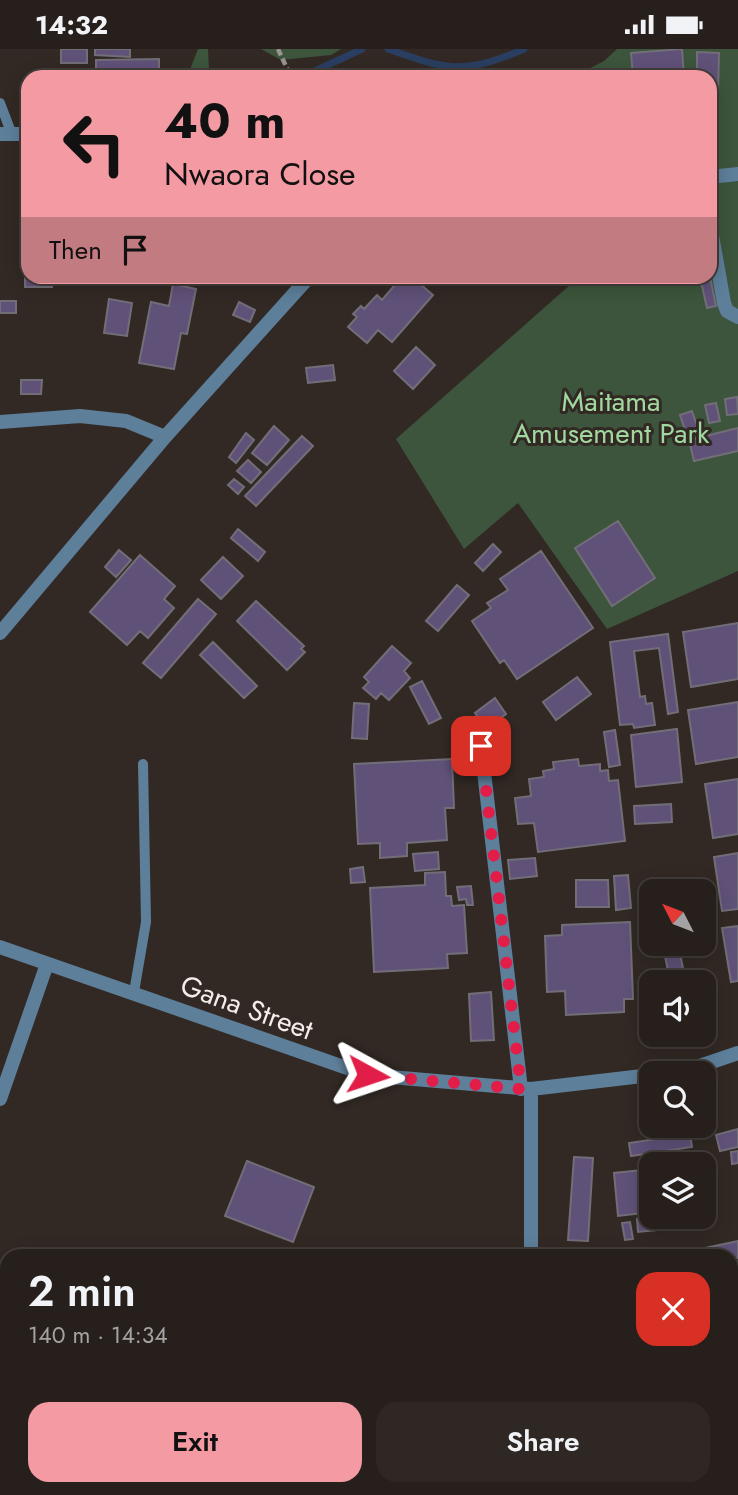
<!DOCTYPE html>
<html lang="en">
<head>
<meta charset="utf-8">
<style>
	body { margin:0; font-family:Jost,sans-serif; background:#2e2724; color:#f1f3f6; height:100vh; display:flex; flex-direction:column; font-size:26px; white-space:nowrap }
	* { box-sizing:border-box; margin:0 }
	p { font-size:23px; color:#a4a2a3 }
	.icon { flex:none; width:38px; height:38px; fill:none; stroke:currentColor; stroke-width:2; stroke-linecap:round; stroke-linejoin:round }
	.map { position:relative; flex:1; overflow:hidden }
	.sheet { position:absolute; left:0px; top:1200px; width:738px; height:247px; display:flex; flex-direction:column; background:#261f1b; border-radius:21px 21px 0 0; box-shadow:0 4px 18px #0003,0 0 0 2px #423d3a }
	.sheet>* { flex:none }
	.guide { position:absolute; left:21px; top:21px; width:696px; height:214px; border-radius:21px; box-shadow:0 4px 18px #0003,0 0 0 2px #423d3a; background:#f49aa3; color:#111; overflow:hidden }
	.needle { width:46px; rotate:312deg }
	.buttons { position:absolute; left:639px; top:830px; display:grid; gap:14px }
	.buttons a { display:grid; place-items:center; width:77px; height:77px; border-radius:14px; background:#261f1b; box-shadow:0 4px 18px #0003,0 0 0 2px #423d3a; font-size:35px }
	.pin { position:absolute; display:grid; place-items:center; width:60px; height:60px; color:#fff; margin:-30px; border-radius:14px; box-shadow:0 4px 10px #0006 }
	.me { position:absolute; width:77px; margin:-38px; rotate:95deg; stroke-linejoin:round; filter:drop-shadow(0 0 5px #0008) }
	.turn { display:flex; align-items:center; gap:24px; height:147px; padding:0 28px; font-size:32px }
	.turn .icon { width:91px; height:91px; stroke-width:2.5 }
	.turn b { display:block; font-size:49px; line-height:60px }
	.then { display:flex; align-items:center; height:66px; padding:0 28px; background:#0003; gap:14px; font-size:26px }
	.round { display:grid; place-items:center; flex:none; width:74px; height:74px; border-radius:21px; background:#2e2724 }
	.summary { display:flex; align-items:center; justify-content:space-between; height:119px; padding:0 28px }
	h1 { font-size:42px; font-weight:600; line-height:52px }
	.primary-button { display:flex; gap:14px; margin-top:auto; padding:14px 28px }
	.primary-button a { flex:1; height:80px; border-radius:21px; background:#f49aa3; color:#111; font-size:28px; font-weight:600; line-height:80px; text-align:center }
	.primary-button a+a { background:#2e2724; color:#f1f3f6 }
	.status { display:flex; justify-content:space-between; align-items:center; height:49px; padding:0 35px; background:#261f1b; direction:ltr }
	.status svg { height:19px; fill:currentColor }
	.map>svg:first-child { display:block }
	.green { fill:#3c553c }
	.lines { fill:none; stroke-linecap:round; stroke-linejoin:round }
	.stream { stroke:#2a3e61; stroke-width:7 }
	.building { fill:#605179; stroke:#726e78; stroke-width:2 }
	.path { stroke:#9a938f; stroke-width:4.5; stroke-dasharray:7 3.5; stroke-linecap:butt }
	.service { stroke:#5d7f9a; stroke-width:10 }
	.minor { stroke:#5d7f9a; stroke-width:14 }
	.route { stroke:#e11d48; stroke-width:12; stroke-dasharray:0 21.6 }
	.labels { text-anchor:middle; stroke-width:6; stroke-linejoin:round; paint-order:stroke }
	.park-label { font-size:28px; fill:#a1d8a0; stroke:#322924 }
	.street-label { font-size:28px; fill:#f3eeea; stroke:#322924 }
</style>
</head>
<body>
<div class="status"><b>14:32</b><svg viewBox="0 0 49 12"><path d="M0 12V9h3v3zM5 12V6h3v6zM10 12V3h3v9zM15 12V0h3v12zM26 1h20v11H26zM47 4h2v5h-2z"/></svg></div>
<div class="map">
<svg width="738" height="1446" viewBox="0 0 738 1446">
	<rect width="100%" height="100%" fill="#322924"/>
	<path class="green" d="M198,0H208L209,20L226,28H187Z
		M261,0H341L331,6L281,11Z
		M617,0H738V522L607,580L518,454L464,500L396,390L579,228H710V28H573L604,12Z"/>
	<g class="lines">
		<path class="stream" d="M388,0C447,21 464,26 524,0
			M302,23H313L362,0"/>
	</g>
	<path class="building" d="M61,0H87V14H61Z
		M95,0H130V8L95,6Z
		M682,0L684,28H633L631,4Z
		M697,3L719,4L718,45H710V28H697Z
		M159,10V28H96V11Z
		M85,20V28H70V21Z
		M25,224L28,228H52V238H25Z
		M392,228H412L433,246L392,293L378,281L367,294L348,278L357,268L353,265L361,257L364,260L377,246L382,251L394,237L388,232Z
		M700,228H710L716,257L707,259Z
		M173,235L196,240L187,285L181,284L174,320L139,314L151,253L169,257Z
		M109,250L132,254L127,287L104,284Z
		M0,252H16V264H0Z
		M239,253L255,261L250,273L233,266Z
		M416,298L435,316L413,340L394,322Z
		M333,316L335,331L308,334L306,319Z
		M21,331H42L41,345H21Z
		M737,348L738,365L727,366L725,350Z
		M716,354L720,372L709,374L705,356Z
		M692,362L698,380L686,384L680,366Z
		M274,377L289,391L267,416L252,404Z
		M738,379V402L694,412L689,391Z
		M246,384L254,391L236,414L229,408Z
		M302,387L313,397L256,457L245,447Z
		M248,411L261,423L251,434L237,422Z
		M234,430L244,438L238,445L228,436Z
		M618,472L655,529L612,557L575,499Z
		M238,480L265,503L258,512L231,489Z
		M493,495L501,503L483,522L475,514Z
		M119,501L131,511L116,528L105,518Z
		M541,502L593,579L517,630L504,611L500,614L472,572L491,559L487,554L508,541L500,530Z
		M140,506L175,537L164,550L174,559L148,589L140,582L127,596L90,563Z
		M223,508L243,527L221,550L201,531Z
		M457,536L469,546L438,582L426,572Z
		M198,550L216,565L161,629L143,614Z
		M256,552L304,597L301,600L305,603L287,621L237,572Z
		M738,574V630L691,638L683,583Z
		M668,585L678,663L668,665L659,599L634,602L640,648L645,647L646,655L652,654L655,676L634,679L633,675L620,676L610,593Z
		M213,593L257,637L244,649L200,606Z
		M392,597L411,614L404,622L410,629L389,651L381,644L376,650L363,639L369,633L364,628Z
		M577,628L591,645L556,671L543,653Z
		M422,632L441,669L429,675L410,638Z
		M495,649L506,665L486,680L475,664Z
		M738,653V708L696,715L688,661Z
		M354,654L369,655L367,690L352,689Z
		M677,680L682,733L636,738L631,686Z
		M615,681L620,716L609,718L604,683Z
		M452,710L454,759H445L447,791L407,794V807L380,809V794L358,795L354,715Z
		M578,710L579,717L600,715V722L608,721L609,732L618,731L625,792L538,803L534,774L518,775L515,749L531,747L529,730L544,728L543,722L554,720L553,713Z
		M738,730V785L713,789L705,735Z
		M671,755L672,773L635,775L634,757Z
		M438,803L439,820L415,822L413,805Z
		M738,804V860L722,862L714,808Z
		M535,809L537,827L510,830L508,811Z
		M363,818L365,833L351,834L350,820Z
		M445,823L446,847H451L452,857L464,856L467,904L447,905L448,919L374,923L370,839L425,836V824Z
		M628,826L631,859L616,861L614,827Z
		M576,831H608L609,858H576Z
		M471,837L473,856H467L466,850L459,851L457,838Z
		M630,873L633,950H624V963L566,966L565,942L547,943L545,887L562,886V876Z
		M738,877V932L731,933L722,879Z
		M660,894H691V899H660Z
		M680,904L684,925L669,927L665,907Z
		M491,943L494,991L471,992L469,945Z
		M738,1080V1098L720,1102L716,1086Z
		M690,1085L692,1098L631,1107L629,1094Z
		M738,1102V1114L732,1115L731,1103Z
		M574,1108L593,1109L588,1192L568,1191Z
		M247,1112L314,1138L293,1193L225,1167Z
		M651,1120V1163L618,1167L614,1124Z
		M666,1167H698L699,1177L638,1183L637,1170Z
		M630,1173L633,1190L625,1191L622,1174Z
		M738,1192V1209L707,1208L705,1199Z
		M736,1240L738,1259L732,1260V1241Z
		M738,1372V1391L736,1392L732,1375Z
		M738,1394V1412L732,1414V1396Z
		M218,1440H257V1446H230Z
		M661,1440H674L676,1446H646Z"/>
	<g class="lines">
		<path class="path" d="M278,0L291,28"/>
		<path class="service" d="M0,54L11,83
			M134,943L146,873L143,715"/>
		<path class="minor" d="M0,85H28
			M710,128L738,125
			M710,175L724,254L727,262L738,268
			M0,373L80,367L126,372L165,388
			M0,584L165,388L309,228
			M481,697L521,1040
			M0,898L367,1026L531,1040L651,1026
			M666,1024L688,1021L738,1004
			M531,1040V1208
			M0,1050L47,915
			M559,1440L561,1446
			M308,1446L310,1440"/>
	</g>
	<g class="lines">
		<path class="route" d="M368,1026L521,1040L481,697"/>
	</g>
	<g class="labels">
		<g class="park-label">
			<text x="611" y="362">Maitama<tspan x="611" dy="32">Amusement Park</tspan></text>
		</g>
		<g class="street-label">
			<text transform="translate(247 958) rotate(20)" y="10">Gana Street</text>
		</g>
	</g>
</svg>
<div class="buttons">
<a><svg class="needle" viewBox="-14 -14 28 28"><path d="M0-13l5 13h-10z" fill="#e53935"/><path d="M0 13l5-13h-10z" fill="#a4a2a3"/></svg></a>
<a><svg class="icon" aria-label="sound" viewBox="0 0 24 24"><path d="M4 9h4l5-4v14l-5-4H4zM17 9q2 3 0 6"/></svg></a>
<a><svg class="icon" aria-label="search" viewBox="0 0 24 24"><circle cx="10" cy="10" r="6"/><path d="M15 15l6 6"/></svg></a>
<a><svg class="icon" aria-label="layers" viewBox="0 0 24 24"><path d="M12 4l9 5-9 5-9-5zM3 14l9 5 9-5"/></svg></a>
</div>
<div class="pin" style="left:481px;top:697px;background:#d93025"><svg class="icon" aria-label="arrive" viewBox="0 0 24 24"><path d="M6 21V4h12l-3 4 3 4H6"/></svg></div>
<svg class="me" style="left:368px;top:1026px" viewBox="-20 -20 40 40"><path d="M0-17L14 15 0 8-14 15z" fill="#e11d48" stroke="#fff" stroke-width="4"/></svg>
<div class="guide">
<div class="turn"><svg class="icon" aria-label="left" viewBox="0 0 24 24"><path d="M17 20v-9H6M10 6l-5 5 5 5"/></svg><div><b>40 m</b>Nwaora Close</div></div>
<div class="then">Then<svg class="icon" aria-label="arrive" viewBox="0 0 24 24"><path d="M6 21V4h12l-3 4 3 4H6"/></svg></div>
</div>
<section class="sheet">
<div class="summary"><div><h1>2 min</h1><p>140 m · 14:34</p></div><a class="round" style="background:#d93025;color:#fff"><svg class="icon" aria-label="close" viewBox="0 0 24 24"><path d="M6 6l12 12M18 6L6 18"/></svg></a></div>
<div class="primary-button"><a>Exit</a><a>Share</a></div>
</section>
</div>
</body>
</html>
